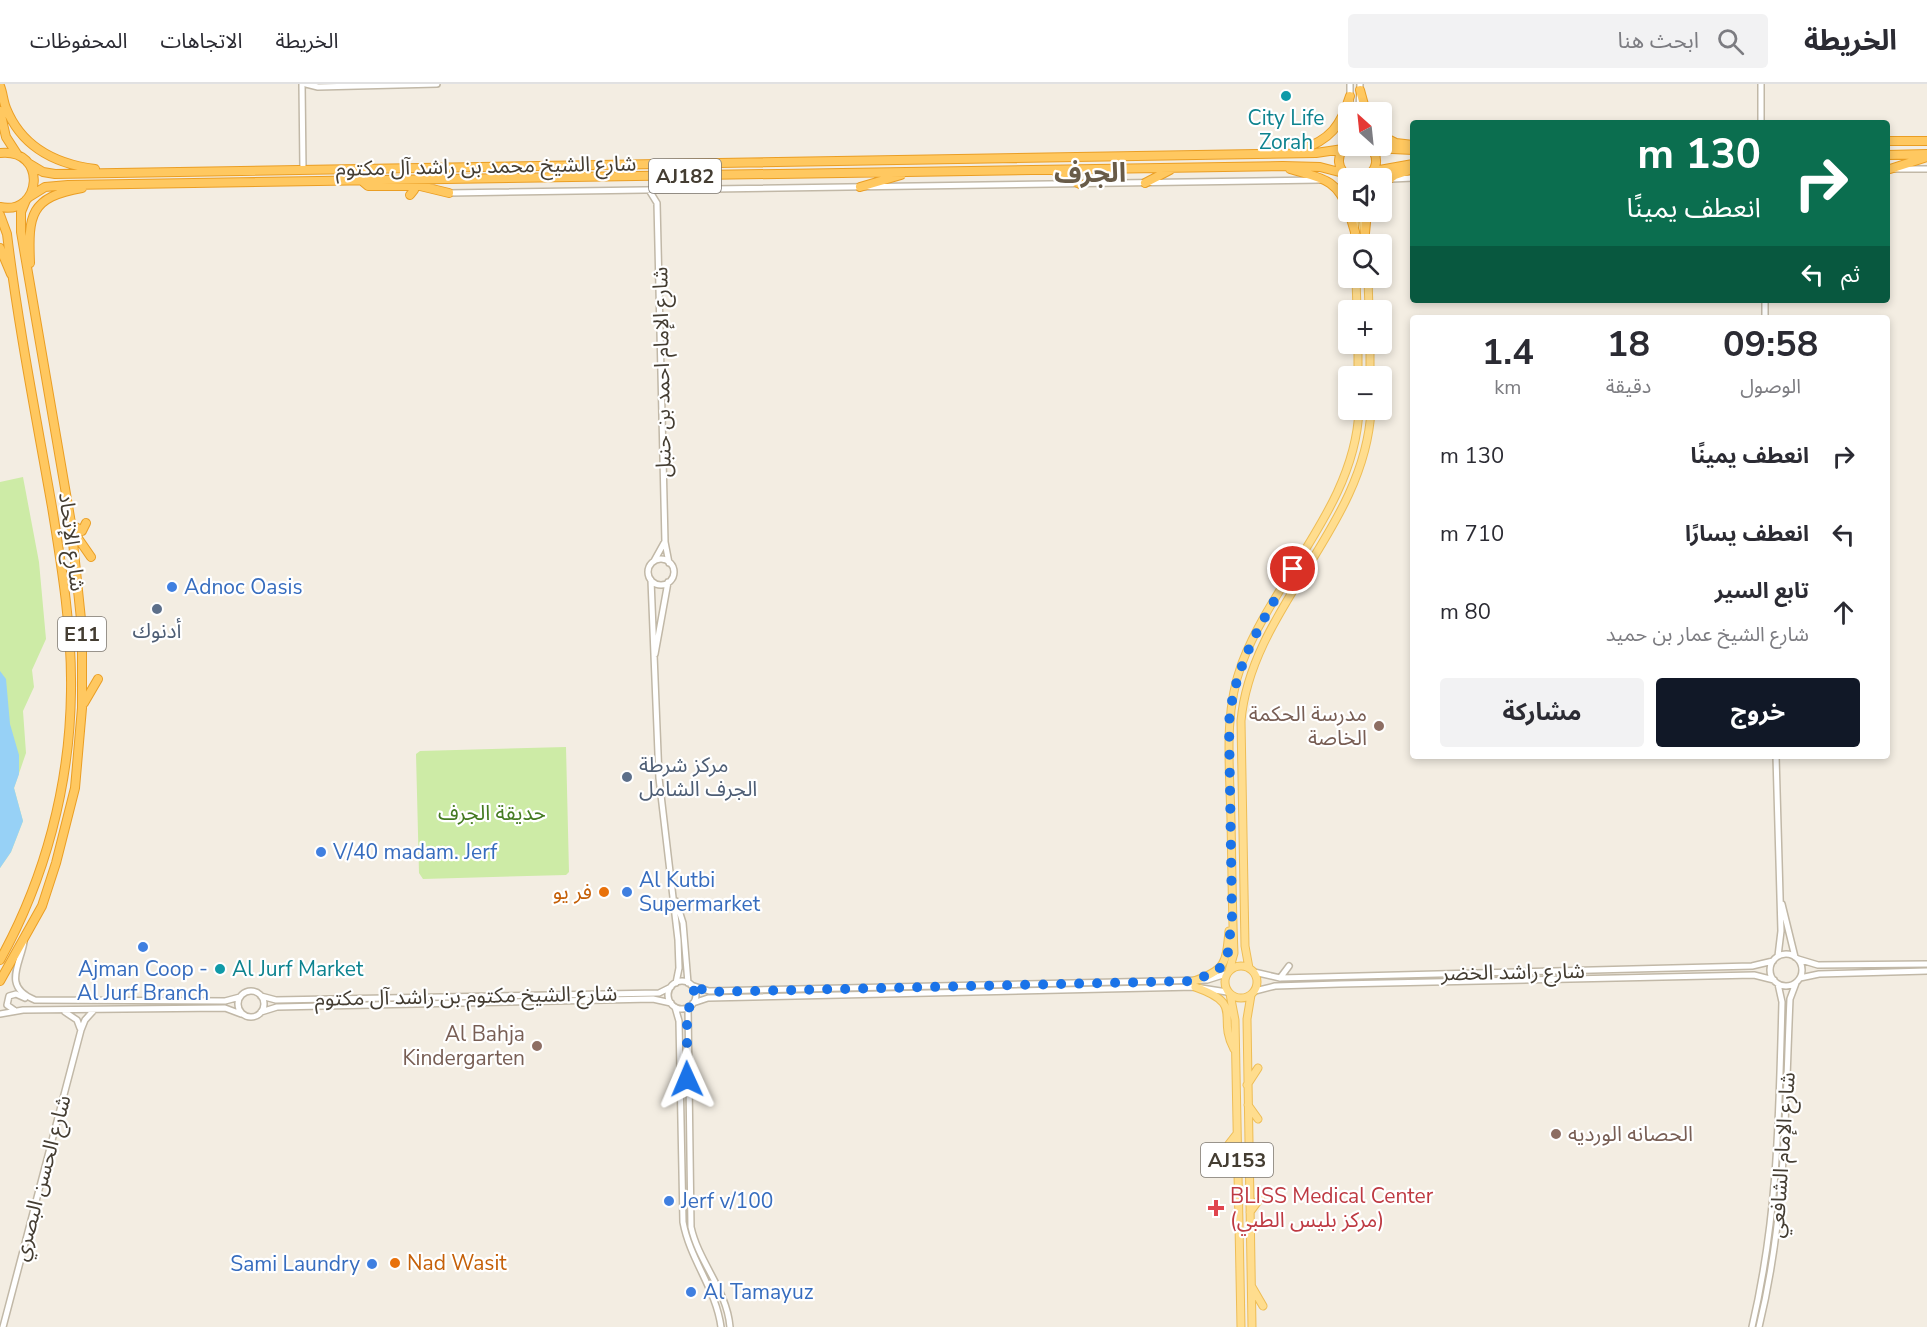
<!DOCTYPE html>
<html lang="ar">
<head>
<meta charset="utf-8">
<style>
	body { margin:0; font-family:"Nunito Sans","Noto Sans Arabic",sans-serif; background:#f2f2f3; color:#2b2b33; direction:rtl; height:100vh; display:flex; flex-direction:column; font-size:22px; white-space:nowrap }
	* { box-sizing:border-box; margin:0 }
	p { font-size:20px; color:#7c7c81 }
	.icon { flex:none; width:33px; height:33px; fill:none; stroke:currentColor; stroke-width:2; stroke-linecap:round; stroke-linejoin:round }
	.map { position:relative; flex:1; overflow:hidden; direction:ltr }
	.panel { position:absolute; left:1410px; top:231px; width:480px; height:444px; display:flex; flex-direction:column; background:#fff; border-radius:6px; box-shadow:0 3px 9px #0003; direction:rtl }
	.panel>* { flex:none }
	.guide { position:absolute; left:1410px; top:36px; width:480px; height:183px; border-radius:6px; box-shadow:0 3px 9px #0003; direction:rtl; background:#0b6e4f; color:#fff; overflow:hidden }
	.needle { width:39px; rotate:333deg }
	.buttons { position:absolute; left:1338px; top:18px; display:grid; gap:12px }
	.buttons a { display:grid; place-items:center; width:54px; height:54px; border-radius:6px; background:#fff; box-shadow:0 3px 9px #0003; font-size:30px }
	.pin { position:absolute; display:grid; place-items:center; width:51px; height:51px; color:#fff; margin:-26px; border:3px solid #fff; border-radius:50%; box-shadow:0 2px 6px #0007 }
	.me { position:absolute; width:66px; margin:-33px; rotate:359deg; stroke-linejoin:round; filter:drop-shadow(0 0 4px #0008) }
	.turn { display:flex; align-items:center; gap:21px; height:126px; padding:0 30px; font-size:27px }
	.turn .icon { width:78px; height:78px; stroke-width:2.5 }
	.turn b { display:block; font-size:42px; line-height:51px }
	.then { display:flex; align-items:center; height:57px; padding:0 30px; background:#0003; gap:12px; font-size:22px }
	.eta { display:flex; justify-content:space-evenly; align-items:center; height:102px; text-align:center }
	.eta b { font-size:36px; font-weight:700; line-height:42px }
	.button { display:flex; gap:12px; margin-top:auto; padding:12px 30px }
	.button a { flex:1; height:69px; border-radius:6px; background:#111827; color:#fff; font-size:24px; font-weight:700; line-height:69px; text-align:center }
	.button a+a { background:#f2f2f3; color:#2b2b33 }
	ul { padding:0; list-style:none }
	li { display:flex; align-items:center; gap:18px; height:78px; padding:0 30px }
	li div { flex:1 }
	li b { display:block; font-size:22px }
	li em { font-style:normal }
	header { display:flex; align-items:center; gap:36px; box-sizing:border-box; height:84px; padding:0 30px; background:#fff; border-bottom:2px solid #e1e1e2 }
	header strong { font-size:28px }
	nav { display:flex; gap:33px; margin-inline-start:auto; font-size:21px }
	.search { width:420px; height:54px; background:#f2f2f3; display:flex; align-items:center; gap:15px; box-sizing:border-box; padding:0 21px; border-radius:6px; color:#7c7c81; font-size:22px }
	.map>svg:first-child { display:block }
	.green { fill:#cdeba6 }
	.water { fill:#97d1f6 }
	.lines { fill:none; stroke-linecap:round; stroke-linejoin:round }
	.minor-casing { stroke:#c1b8a7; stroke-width:8 }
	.major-casing { stroke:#eebd55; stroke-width:9 }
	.highway-casing { stroke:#ea9e24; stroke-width:10 }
	.minor { stroke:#fff; stroke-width:5 }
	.major { stroke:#ffdd8e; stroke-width:7 }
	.highway { stroke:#ffc860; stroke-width:8 }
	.route { stroke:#1a73e8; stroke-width:10; stroke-dasharray:0 18 }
	.culture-dot { fill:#0f9aa8; stroke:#fff; stroke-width:2 }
	.shop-dot { fill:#3f7fe0; stroke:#fff; stroke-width:2 }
	.service-dot { fill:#5c6f8a; stroke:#fff; stroke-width:2 }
	.education-dot { fill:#8d6e63; stroke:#fff; stroke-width:2 }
	.food-dot { fill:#e8710a; stroke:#fff; stroke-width:2 }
	.health-dot { fill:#e0444e; stroke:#fff; stroke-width:2 }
	.labels { text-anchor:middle; stroke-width:4.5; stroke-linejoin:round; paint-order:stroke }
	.shield { fill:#fff; stroke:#7c7770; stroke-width:1.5 }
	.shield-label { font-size:20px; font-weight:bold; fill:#443d32 }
	.culture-label { font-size:21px; fill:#0d838f; stroke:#fff }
	.street-label { font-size:21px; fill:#443d32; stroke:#fff }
	.shop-label { font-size:21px; fill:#366cbe; stroke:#fff; text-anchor:start }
	.service-label { font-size:21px; fill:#4e5e75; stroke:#fff }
	.education-label { font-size:21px; fill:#785e54; stroke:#fff; text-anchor:end }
	.park-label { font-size:21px; fill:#447a21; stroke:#fff }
	.food-label { font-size:21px; fill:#c56008; stroke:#fff; text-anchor:end }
	.health-label { font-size:21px; fill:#be3a42; stroke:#fff; text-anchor:start }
	.district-label { font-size:27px; font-weight:bold; fill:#685b48; stroke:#fff }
</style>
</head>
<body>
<header>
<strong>الخريطة</strong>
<div class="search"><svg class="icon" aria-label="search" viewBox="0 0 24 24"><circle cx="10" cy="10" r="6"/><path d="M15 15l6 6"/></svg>ابحث هنا</div>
<nav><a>الخريطة</a><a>الاتجاهات</a><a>المحفوظات</a></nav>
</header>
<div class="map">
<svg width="1927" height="1243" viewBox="0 0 1927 1243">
	<rect width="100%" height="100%" fill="#f3ede2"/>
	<path class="green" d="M23,393L39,478L46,555L32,586L34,603L23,627L26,669L14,704L23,737L11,768L0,784V398Z
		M566,663L569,788L566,791L423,795L419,789L416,670L420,667Z"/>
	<path class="water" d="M0,587L6,595L10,640L19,671V690L14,704L23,737L11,768L0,784Z"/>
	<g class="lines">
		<defs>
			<path id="minor" d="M302,0L303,85
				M306,0L318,3L437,0
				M1350,28V0
				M1359,28L1360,0
				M1761,39V0
				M1895,85H1927
				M1392,95L1413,94
				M649,106L657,119L665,458L669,479
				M449,109L1320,96
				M1765,216V234
				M648 488a13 13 0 1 1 26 0a13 13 0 1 1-26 0Z
				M654,477L664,459
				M651,496L659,694L678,856L679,884L676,899
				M655,570L668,498
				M1776,672L1781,847L1778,872
				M676,817L683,839L688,899
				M1782,820L1795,873
				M24,858C20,881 2,903 35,916L225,917L240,913
				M1770 886a16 16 0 1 1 32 0a16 16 0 1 1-32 0Z
				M1798,875L1818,881L1927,880
				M1254,888L1280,894L1752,882L1773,877
				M1280,894L1289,882
				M1800,894L1819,890L1927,887
				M668 911a14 14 0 1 1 28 0a14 14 0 1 1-28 0Z
				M691,901L709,907L1207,896L1226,890
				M238 920a13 13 0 1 1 26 0a13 13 0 1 1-26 0Z
				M1255,907L1275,902L1339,900L1754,891L1774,896
				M261,912L276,916L659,909L671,903
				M693,919L708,914L1195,903L1227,908
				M675,923L679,937L683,1138C690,1176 716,1205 721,1243
				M688,923L691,1143C699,1179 727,1206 730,1243
				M14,926L7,921L9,912L16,910L25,914
				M65,928L77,936L80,944
				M261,928L277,923L653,915L671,919
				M0,930L23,926L225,924L241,930
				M3,1243L81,946L85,936L94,926
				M1752,1243C1778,1132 1779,1031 1782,918L1778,900
				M1759,1243C1786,1133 1785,1027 1790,915L1796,899"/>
			<path id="major" d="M1354,128L1355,160
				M1363,128L1365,160
				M1356,194L1357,226
				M1368,194L1369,226
				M1358,260V292
				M1370,260V292
				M1225 898a16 16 0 1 1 32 0a16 16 0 1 1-32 0Z
				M1249,884L1245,862L1241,637C1251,524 1365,444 1371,326
				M1229,887L1234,869C1232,825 1232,781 1231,737C1230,684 1223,630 1242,579C1275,493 1355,421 1359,326
				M1194,897C1226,886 1226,879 1229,847
				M1195,903C1246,921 1216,932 1234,965
				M1230,910L1235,936L1241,1243
				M1251,911L1247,935L1252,1243
				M1247,1001L1258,984
				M1248,1021L1258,1035
				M1229,1060L1236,1051
				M1250,1128L1261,1113
				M1252,1203L1263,1222"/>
			<path id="highway" d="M0,2C3,9 3,17 6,24C22,64 56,80 95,85
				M1360,6L1366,28
				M0,27L6,53L17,70
				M1382,52L1396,59L1413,61
				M1887,57H1927
				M1348,60C1335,71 1336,86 1351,94
				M1372,64L1413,66
				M1300,66C1330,56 1341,42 1350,12
				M0,69C48,64 42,132 0,123
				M1887,71L1927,70
				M28,79L43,88L55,90L1316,69L1343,65
				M1290,85C1318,94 1337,93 1348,126
				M1890,85L1927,73
				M1374,87L1413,80
				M1056,88L1080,100
				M1364,94C1378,87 1380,73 1369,62
				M362,97L368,102H420L449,109
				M1145,99L1170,86
				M1382,100L1395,91L1413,85
				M860,103L901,91
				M410,111L414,106L412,102
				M29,113L45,103L68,101L1283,82L1320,83L1343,89
				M1349,128L1355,148
				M0,131L7,150C18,241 36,332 52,423C62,484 72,546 71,607C70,701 45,795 0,876
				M1365,149L1367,128
				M0,164L11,190
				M30,179C28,131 30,113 82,104
				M74,442L82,447L86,439
				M73,447L91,473
				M84,619L98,595
				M0,897L42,822L56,779L75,704L82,624V545L71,439L21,148V128L26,116"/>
		</defs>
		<use href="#minor" class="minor-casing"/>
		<use href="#major" class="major-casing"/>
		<use href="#highway" class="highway-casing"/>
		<use href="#minor" class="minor"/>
		<use href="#major" class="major"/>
		<use href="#highway" class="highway"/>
	</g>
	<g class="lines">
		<path class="route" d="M687,995V929L695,909L691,901L709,908L1194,897L1218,886L1225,878L1228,868L1232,833L1229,640C1233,582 1264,534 1293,485"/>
	</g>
	<g class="culture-dot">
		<circle cx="1286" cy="12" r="6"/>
		<circle cx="220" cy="885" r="6"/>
	</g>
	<g class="shop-dot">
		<circle cx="172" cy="503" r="6"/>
		<circle cx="321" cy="768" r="6"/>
		<circle cx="627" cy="808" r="6"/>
		<circle cx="143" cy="863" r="6"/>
		<circle cx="669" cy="1117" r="6"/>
		<circle cx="372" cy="1180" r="6"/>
		<circle cx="691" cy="1208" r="6"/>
	</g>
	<g class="service-dot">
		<circle cx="157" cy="525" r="6"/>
		<circle cx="627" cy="693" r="6"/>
	</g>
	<g class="education-dot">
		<circle cx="1379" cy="642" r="6"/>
		<circle cx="537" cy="962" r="6"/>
		<circle cx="1556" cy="1050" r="6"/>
	</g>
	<g class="food-dot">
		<circle cx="604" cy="808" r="6"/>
		<circle cx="395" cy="1179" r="6"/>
	</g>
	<path class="health-dot" d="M1213 1115h6v6h6v6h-6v6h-6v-6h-6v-6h6z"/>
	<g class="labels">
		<g class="shield">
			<rect x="649" y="75" width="72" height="34" rx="4.5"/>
			<rect x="58" y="533" width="48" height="34" rx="4.5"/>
			<rect x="1201" y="1059" width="72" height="34" rx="4.5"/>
		</g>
		<g class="shield-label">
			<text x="685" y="99">AJ182</text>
			<text x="82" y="557">E11</text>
			<text x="1237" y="1083">AJ153</text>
		</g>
		<g class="culture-label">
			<text x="1286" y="41">City Life<tspan x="1286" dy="24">Zorah</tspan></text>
			<text x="232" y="892" text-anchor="start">Al Jurf Market</text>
		</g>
		<g class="street-label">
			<text transform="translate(486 82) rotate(-1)" y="7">شارع الشيخ محمد بن راشد آل مكتوم</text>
			<text transform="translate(662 288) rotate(-91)" y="7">شارع الإمام احمد بن حنبل</text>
			<text transform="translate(72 458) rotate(83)" y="7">شارع الإتحاد</text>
			<text transform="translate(1513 888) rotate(-1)" y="7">شارع راشد الخضر</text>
			<text transform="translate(466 912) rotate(-1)" y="7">شارع الشيخ مكتوم بن راشد آل مكتوم</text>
			<text transform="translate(1782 1071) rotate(-86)" y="7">شارع الإمام الشافعي</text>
			<text transform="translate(42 1094) rotate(-75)" y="7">شارع الحسن البصري</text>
		</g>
		<g class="shop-label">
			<text x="184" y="510">Adnoc Oasis</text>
			<text x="333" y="775">V/40 madam. Jerf</text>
			<text x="639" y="803">Al Kutbi<tspan x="639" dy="24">Supermarket</tspan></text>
			<text x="143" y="892" text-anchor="middle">Ajman Coop -<tspan x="143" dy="24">Al Jurf Branch</tspan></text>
			<text x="681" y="1124">Jerf v/100</text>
			<text x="360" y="1187" text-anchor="end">Sami Laundry</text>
			<text x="703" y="1215">Al Tamayuz</text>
		</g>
		<g class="service-label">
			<text x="157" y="554">أدنوك</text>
			<text x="639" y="688" text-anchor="start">مركز شرطة<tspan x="639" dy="24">الجرف الشامل</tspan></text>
		</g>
		<g class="education-label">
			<text x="1367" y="637">مدرسة الحكمة<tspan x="1367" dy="24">الخاصة</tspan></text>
			<text x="525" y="957">Al Bahja<tspan x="525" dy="24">Kindergarten</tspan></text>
			<text x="1568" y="1057" text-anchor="start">الحصانه الورديه</text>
		</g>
		<g class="park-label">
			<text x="492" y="736">حديقة الجرف</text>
		</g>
		<g class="food-label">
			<text x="592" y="815">فر يو</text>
			<text x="407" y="1186" text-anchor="start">Nad Wasit</text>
		</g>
		<g class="health-label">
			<text x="1230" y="1119">BLISS Medical Center<tspan x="1230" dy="24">(مركز بليس الطبي)</tspan></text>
		</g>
		<g class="district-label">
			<text x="1090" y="98">الجرف</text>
		</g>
	</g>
</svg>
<div class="buttons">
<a><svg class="needle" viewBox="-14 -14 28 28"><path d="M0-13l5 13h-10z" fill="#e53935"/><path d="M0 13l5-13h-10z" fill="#7c7c81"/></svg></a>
<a><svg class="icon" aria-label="sound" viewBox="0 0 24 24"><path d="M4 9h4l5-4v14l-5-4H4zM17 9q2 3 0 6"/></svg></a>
<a><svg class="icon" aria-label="search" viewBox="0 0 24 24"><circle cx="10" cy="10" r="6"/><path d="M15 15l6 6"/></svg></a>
<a>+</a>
<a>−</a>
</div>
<div class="pin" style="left:1293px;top:485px;background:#d93025"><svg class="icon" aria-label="arrive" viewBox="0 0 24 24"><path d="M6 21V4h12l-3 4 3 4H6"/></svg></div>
<svg class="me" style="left:687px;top:995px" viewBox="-20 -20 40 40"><path d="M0-17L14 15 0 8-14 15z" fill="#1a73e8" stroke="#fff" stroke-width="4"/></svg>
<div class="guide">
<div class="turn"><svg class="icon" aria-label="right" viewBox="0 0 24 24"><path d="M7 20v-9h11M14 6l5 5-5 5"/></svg><div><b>130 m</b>انعطف يمينًا</div></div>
<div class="then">ثم<svg class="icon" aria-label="left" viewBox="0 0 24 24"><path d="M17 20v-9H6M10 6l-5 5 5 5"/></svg></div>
</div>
<section class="panel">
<div class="eta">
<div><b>09:58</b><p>الوصول</p></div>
<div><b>18</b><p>دقيقة</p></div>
<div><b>1.4</b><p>km</p></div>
</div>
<ul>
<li><svg class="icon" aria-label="right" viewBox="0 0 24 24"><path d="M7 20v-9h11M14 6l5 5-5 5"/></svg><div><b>انعطف يمينًا</b></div><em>130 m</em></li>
<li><svg class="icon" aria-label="left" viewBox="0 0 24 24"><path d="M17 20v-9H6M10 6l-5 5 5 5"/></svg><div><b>انعطف يسارًا</b></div><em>710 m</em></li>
<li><svg class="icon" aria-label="ahead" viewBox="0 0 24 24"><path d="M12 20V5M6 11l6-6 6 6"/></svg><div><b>تابع السير</b><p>شارع الشيخ عمار بن حميد</p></div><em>80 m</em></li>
</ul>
<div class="button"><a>خروج</a><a>مشاركة</a></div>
</section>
</div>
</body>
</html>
